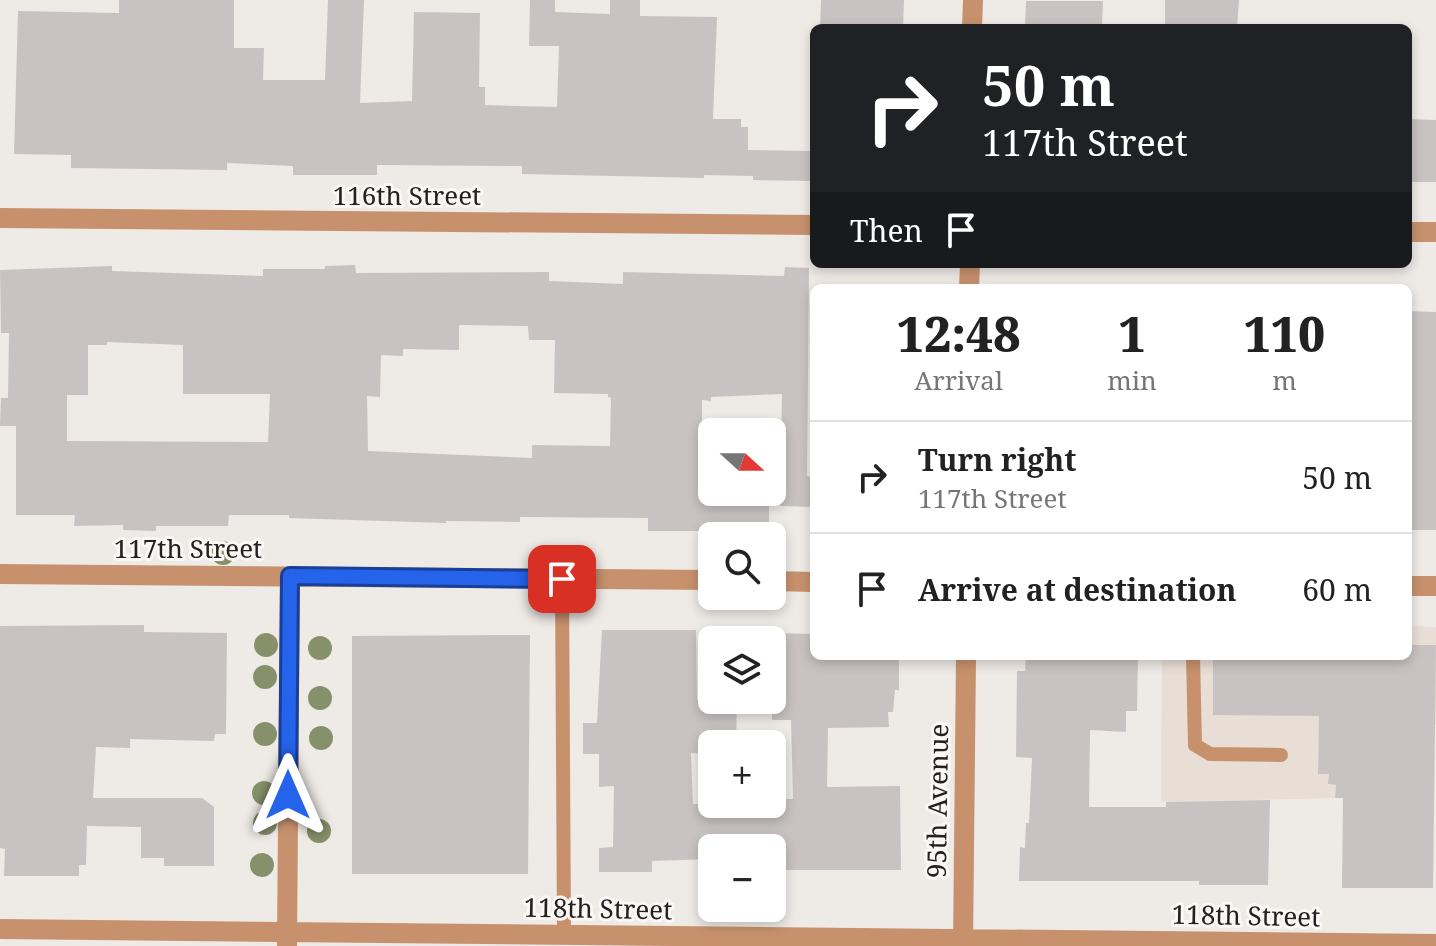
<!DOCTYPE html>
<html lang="en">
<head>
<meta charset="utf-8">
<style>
	body { margin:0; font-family:"Noto Serif",serif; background:#f6f6f6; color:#222; height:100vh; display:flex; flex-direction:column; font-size:30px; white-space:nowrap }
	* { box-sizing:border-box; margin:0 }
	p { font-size:26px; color:#767676 }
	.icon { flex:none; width:44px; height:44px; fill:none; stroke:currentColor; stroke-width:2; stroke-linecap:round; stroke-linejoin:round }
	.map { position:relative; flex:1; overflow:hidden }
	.drawer { position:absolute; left:810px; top:284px; width:602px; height:376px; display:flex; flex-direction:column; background:#fff; border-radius:12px; box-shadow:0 4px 12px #0003 }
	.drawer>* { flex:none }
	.top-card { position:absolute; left:810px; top:24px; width:602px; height:244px; border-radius:12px; box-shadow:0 4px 12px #0003; background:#202124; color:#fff; overflow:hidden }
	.needle { width:52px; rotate:111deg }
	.tools { position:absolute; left:698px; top:418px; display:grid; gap:16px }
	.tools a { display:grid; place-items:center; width:88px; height:88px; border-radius:12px; background:#fff; box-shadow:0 4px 12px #0003; font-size:40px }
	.pin { position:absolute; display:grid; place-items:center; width:68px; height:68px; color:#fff; margin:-34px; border-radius:16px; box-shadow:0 4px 12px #0006 }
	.me { position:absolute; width:88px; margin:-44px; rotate:0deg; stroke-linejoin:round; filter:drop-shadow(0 0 6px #0008) }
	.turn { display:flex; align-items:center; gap:28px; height:168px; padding:0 40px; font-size:36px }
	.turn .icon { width:104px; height:104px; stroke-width:2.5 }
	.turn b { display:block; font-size:56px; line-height:68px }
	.then { display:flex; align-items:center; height:76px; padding:0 40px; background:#0003; gap:16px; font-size:30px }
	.eta { display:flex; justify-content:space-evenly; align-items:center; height:136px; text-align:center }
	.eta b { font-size:48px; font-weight:800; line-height:56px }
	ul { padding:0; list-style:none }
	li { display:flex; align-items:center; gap:24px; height:112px; padding:0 40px; border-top:2px solid #e0e0e0 }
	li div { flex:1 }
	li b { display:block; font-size:30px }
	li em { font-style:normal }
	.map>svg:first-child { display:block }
	.built { fill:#e8ded5 }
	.building { fill:#c8c3c2; fill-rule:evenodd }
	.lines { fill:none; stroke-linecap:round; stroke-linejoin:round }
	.service { stroke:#c7916d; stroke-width:14 }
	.minor { stroke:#c7916d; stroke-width:20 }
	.tree { fill:#86916b }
	.route-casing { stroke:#184099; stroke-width:20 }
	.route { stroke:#2563eb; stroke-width:14 }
	.labels { text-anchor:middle; stroke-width:6; stroke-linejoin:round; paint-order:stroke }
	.street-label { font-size:26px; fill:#232221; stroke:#fbf7f4 }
</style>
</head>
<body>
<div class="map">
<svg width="1436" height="946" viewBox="0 0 1436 946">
	<rect width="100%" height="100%" fill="#eeeae6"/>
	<path class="built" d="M1408,626L1436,627V725L1341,719L1318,748V774H1329V784L1336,785L1335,798L1161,802L1162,656H1408Z"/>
	<path class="building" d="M119,0H234V48H264L263,80H325L328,0H364L360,103L412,101L414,12L480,13L479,87H485V105L557,107L559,46H529L530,0H555V12L610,14V0H640V16L717,17L713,119H741V127H748V150L814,151V181L753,180V176L704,175V178L522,174V166L377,165V175H293V166L227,163V170L71,168V155L14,154L18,11L119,13Z
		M821,0H904L903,28H820Z
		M1165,0H1239L1237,28H1165Z
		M1026,1H1103L1102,26L1025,25Z
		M1408,119L1436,120V182H1408Z
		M355,265L356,273L549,272V281L623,284V272L784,276L785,267L809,268L807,476L812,477L810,507L780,506L782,394L711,397V401L702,400V492H769V531H648V518L520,517V522L446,521V523L289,518V515H229L228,526H156V531L123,530V525L74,526L75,515H16V426H0L1,398H8L9,333H1L0,270L112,266V271L263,276V269H325V266ZM459,325L528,326L529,340H555L554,393L608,394V397L611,398L610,446L532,445V458L368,451L367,396L380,397L381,355L403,356V349L459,350ZM107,342L183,345V394H270L268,442L67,441V395H88V345H107Z
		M1408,311L1436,312V530H1408Z
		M144,625V632L227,633L226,734H215L214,741L130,739V748L96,747L93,798H202L214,807V866H164V858H141V827L87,826L86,865H79V876H4L5,849L0,848V626Z
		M602,630H696L697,700H737L736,744H712V754L691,753L693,804H781V799H793L791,720H772V633L814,634V656H899V690H895L893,712H888L889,727L828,728L827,787L900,786L901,870H781V848H711L712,859L652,861V872H599V848L613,847L614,786L599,787V754H583V723H597Z
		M530,635L528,874H352V636Z
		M1408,645H1436L1433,888H1342L1343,798H1335L1336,785L1328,784L1329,774H1318L1319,716L1213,715V656H1408Z
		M1026,656H1138L1137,711H1126V732L1090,730L1089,807H1166V802L1270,800L1268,885H1199V881H1019L1020,847L1025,848L1026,823H1029L1032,758L1016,757L1017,671H1025Z"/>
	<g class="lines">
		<path class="service" d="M562,579L564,935
			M1193,656L1195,745L1210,754L1281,755"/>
		<path class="minor" d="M972,28L973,0
			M0,218L814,225
			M1408,232H1436
			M969,288L970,264
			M0,574L712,580
			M772,581L814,582
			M1408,586H1436
			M0,929L1436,944
			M287,946L290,576
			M963,946L966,656"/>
	</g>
	<g class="tree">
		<circle cx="223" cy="553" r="12"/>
		<circle cx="266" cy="645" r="12"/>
		<circle cx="320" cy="648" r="12"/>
		<circle cx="265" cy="677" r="12"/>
		<circle cx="320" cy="698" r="12"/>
		<circle cx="265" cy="734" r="12"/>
		<circle cx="321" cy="738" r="12"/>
		<circle cx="264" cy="793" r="12"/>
		<circle cx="265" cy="823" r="12"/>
		<circle cx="319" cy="831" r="12"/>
		<circle cx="262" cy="865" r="12"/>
	</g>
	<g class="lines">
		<defs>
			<path id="route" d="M288,795L290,576L562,579"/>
		</defs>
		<use href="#route" class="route-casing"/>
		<use href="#route" class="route"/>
	</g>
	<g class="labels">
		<g class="street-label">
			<text x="407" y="205">116th Street</text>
			<text x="188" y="558">117th Street</text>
			<text transform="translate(938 801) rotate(-89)" y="9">95th Avenue</text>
			<text transform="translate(598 909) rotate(1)" y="9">118th Street</text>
			<text transform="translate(1246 916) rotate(1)" y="9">118th Street</text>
		</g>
	</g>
</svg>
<div class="tools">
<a><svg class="needle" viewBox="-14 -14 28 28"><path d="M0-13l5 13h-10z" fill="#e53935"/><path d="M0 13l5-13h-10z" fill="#767676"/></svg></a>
<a><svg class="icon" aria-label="search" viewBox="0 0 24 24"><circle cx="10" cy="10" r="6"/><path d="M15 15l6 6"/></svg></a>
<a><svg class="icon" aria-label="layers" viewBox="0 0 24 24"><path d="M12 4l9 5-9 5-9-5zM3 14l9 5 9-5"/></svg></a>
<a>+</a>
<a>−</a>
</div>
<div class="pin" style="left:562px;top:579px;background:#d93025"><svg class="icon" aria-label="arrive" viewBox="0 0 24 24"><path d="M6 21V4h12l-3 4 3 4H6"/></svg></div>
<svg class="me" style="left:288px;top:795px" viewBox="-20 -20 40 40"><path d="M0-17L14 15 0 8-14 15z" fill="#2563eb" stroke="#fff" stroke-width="4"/></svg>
<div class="top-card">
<div class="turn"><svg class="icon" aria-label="right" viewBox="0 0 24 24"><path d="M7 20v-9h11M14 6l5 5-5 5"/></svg><div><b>50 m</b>117th Street</div></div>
<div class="then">Then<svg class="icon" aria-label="arrive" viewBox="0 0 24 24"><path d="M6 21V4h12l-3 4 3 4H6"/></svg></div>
</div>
<section class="drawer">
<div class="eta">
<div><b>12:48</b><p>Arrival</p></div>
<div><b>1</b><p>min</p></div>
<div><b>110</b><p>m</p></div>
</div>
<ul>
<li><svg class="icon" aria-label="right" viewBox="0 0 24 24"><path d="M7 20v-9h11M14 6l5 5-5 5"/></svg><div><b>Turn right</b><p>117th Street</p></div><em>50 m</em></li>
<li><svg class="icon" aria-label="arrive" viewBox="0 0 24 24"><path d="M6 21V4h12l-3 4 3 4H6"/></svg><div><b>Arrive at destination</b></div><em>60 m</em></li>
</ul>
</section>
</div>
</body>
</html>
